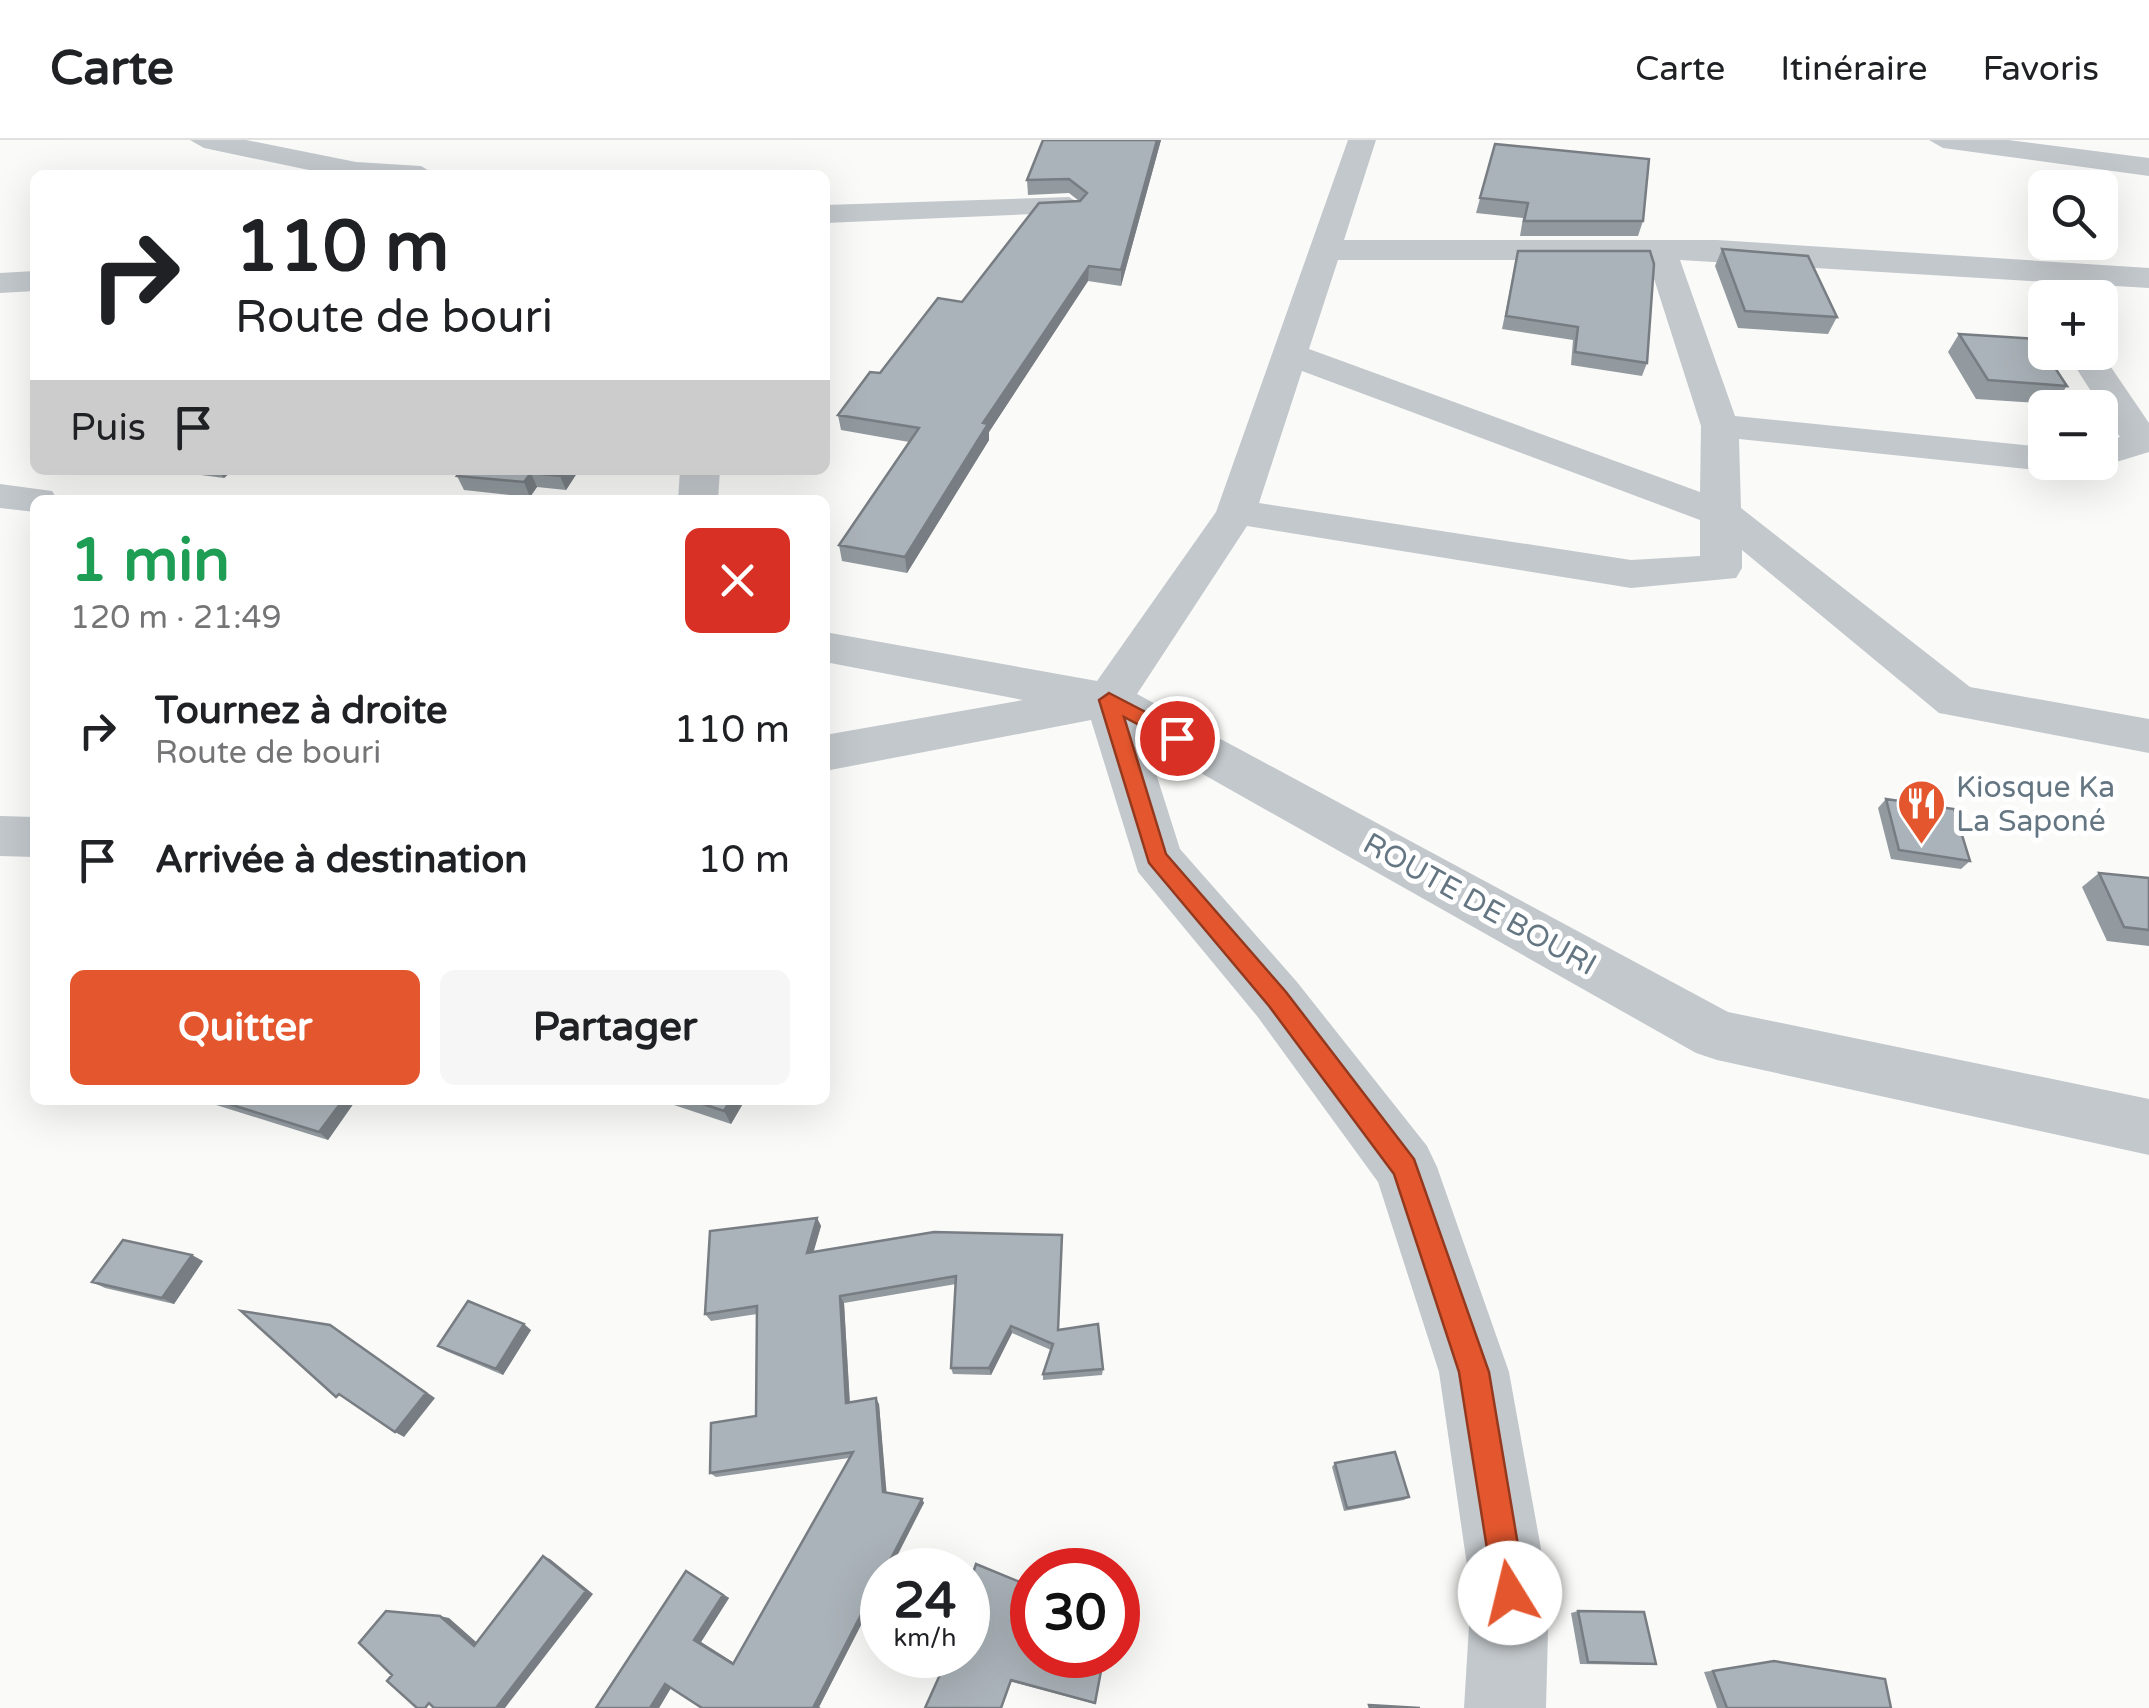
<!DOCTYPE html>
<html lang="fr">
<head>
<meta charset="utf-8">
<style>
	body { margin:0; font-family:"Varela Round",sans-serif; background:#f6f6f6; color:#202124; height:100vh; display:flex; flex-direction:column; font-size:38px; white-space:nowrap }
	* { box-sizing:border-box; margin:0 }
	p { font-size:32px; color:#757577 }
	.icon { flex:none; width:55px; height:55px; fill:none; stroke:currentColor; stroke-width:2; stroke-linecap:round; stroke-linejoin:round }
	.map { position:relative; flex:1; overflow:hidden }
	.panel { position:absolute; left:30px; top:355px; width:800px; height:610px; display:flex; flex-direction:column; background:#fff; border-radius:15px; box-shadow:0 10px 40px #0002 }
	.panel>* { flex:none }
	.banner { position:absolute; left:30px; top:30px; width:800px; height:305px; border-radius:15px; box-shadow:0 10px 40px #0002; background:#fff; color:#202124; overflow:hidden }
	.controls { position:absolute; left:2028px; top:30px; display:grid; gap:20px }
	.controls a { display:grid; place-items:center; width:90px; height:90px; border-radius:15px; background:#fff; box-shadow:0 10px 40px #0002; font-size:50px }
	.speed { position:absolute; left:860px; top:1408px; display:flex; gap:20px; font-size:50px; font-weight:700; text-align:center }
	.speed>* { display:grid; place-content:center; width:130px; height:130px; border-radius:50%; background:#fff; box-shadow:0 10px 40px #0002; line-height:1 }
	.speed small { font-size:25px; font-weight:400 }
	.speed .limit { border:15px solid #d22; background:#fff; color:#111 }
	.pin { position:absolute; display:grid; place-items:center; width:85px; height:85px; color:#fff; margin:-42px; border:5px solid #fff; border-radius:50%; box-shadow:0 2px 10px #0007 }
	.me { position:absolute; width:110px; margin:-55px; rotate:351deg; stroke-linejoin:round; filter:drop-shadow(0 0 8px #0008) }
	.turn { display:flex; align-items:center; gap:35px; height:210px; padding:0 40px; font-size:45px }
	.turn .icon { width:130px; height:130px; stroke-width:2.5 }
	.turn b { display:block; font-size:70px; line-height:85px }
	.then { display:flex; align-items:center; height:95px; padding:0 40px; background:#0003; gap:20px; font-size:38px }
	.round { display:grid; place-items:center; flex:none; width:105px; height:105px; border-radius:15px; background:#f6f6f6 }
	.head { display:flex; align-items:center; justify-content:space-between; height:170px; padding:0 40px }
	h1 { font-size:60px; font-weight:700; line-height:75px; color:#1e9e55 }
	.cta { display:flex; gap:20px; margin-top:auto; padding:20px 40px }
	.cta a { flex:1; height:115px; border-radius:15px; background:#e4572e; color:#fff; font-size:40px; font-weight:700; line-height:115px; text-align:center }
	.cta a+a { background:#f6f6f6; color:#202124 }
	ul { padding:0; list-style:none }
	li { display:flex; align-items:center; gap:30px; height:130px; padding:0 40px }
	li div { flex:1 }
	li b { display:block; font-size:38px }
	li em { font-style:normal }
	header { display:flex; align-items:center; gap:60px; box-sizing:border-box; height:140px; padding:0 50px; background:#fff; border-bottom:2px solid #e0e0e0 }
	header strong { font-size:48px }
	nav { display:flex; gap:55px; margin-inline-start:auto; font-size:35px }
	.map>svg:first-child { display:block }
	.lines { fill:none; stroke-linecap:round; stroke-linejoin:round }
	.street { fill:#c3c8cc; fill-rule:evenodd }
	.wall { fill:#929a9f }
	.shaded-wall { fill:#777d82 }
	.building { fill:#aab3b9; stroke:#777d82; stroke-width:2.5 }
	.route { fill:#e4572e; stroke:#94391e; stroke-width:2.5 }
	.labels { text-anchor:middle; stroke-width:10; stroke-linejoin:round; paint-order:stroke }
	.poi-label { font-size:30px; fill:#657683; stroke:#fff; text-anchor:start }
	.street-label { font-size:30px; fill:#657683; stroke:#fff }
</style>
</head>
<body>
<header>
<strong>Carte</strong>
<nav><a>Carte</a><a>Itinéraire</a><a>Favoris</a></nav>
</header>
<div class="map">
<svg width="2149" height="1568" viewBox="0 0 2149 1568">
	<rect width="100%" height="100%" fill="#fafaf8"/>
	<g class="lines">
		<path class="street" d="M190,0H246L356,22L421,26L436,35H333L204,8Z
			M1348,0H1376L1344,100H1717L2149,128V148L1680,120L1735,276L2045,307V322H2062L2045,331L1739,299L1741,368L1970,547L2149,579V613L1939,573L1742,410V428L1736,438L1631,448L1247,386L1137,554L1728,872L2149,959V1015L1717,920L1696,913L1146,602L1180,709L1297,842L1427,1006L1437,1027L1509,1232L1549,1453L1546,1568H1464L1471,1453L1439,1232L1378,1042L1257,876L1138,732L1091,580L825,631V595L1023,560L825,522V492L1097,541L1216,372ZM1338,120H1648L1701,286L1700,352L1309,209ZM1302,231L1700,380V416L1631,420L1259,363Z
			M1929,0H2008L2149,18V36L1943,8Z
			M1069,57L1084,66L1080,72L825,83V65Z
			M35,131V151L0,153V133Z
			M2100,211L2149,283V312L2100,327L2086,322H2100V303L2120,297L2066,212Z
			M680,330H720L718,360H678Z
			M0,344L52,351L58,360H35V372L0,368Z
			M0,676L35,677V717L0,716Z"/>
	</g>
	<path class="wall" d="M1043,0H1161L1121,146L1088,141L989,292V300L907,433L842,421L839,405L909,302L841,290L838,275L880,233L1079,61L1069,53L1028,55L1027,40Z
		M1495,4L1643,81L1638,96H1520L1523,78L1476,73Z
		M1722,109L1837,177L1828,194L1738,188L1715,126Z
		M1518,111L1647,223L1642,236L1571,225L1573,200L1502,189Z
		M1959,194L2067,246L2054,264L1976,259L1948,212Z
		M162,330H233L224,338Z
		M461,330H579L566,350L537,347L530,357L464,350L457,336Z
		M1886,659L1970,721L1961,729L1891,719L1878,668Z
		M2099,733L2149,738V806L2107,801L2082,747Z
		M208,960H356L328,1000L213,964Z
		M659,960H745L731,984Z
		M817,1078L821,1086L813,1112L934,1092L1059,1190L1103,1229L1102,1235L1043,1240V1234L1051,1210L1012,1193L991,1235L953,1234L951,1228L956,1144L844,1163L850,1263L879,1264L886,1353L922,1359L924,1363L882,1430V1444L819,1567L671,1548L659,1568L686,1431L729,1458L701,1502L734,1523L849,1318L716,1337L710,1333L756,1276L757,1174L711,1181L705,1174Z
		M203,1121L174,1164L105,1148L92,1142Z
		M531,1190L503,1235L446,1211L438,1206Z
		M1335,1323L1409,1357L1404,1360L1344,1371L1332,1327Z
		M1578,1471L1656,1524L1647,1525L1580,1524L1571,1473Z
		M1104,1515L1095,1564L1012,1542L946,1520Z
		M1774,1521L1891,1568H1717L1704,1532Z"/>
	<path class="shaded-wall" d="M1157,0H1161L1121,146V130Z
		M1089,126L1088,141L989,292V300L907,433L905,417L983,283Z
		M218,330H233L224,338Z
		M564,330H579L566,350L560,336Z
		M531,333L537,347L530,357L524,342Z
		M343,960H356L328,1000L319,992Z
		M730,960H745L731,984L724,971Z
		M817,1078L821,1086L811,1121L807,1113Z
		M192,1115L203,1121L174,1164L162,1158Z
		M840,1156L844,1163L850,1269L846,1263Z
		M524,1184L531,1190L503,1235L496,1229Z
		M330,1185L435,1258L404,1297L395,1292Z
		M1011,1186L1012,1193L991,1235L989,1228Z
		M876,1258L879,1264L887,1357L883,1352Z
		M922,1359L924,1363L890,1430H885Z
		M543,1416L550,1419L593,1454L505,1568H496Z
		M686,1431L729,1458L701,1502L739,1526L733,1524L694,1500Z
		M882,1434V1444L819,1567L821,1568H818L814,1566Z
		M440,1476L449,1478L483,1508L474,1506Z
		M665,1544L672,1546L659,1568H650Z"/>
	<path class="building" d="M1043,0H1157L1121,130L1089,126L983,283L988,284L905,417L839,405L919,288L838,275L870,232L880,233L938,158L962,162L1039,63L1080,61L1087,53L1069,39L1027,40Z
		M1495,4L1649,19L1643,81H1524L1528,63L1480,58Z
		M1722,109L1808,116L1837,177L1745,171Z
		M1518,111H1650L1654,124L1647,223L1575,212L1578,187L1506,176Z
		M1959,194L2036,199L2067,246L1988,240Z
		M461,330H564L560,336L531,333L524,342L457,336Z
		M1886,659L1954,669L1970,721L1899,710Z
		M2099,733L2149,738V790L2124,787Z
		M216,960H343L319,992Z
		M691,960H730L724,971Z
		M817,1078L807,1113L934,1092L1062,1095L1058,1190L1098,1184L1103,1229L1043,1234L1053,1204L1011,1186L989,1228H951L956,1136L840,1156L846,1263L876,1258L883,1352L922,1359L885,1430H882V1434L814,1566L818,1568H702L665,1544L650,1568H596L686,1431L723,1455L694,1500L733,1524L853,1312L710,1333L711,1283L756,1276L757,1166L705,1174L710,1091Z
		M123,1100L192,1115L162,1158L92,1142Z
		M468,1161L524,1184L496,1229L438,1206Z
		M241,1171L330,1185L426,1253L395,1292L339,1254L336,1257Z
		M1395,1312L1409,1357L1347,1368L1335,1323Z
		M543,1416L586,1451L496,1568H434L429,1563L425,1568H417L387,1541L392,1535L359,1503L386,1471L440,1476L474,1506Z
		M976,1424L1032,1447V1515H1104L1095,1563L1011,1540L1001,1568H925L947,1519L943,1517L944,1515H968V1448Z
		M1578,1471L1644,1472L1656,1524L1588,1522Z
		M1774,1521L1885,1539L1891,1568H1727L1713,1531Z
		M1369,1565L1420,1568H1370Z"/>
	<path class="route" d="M1109,553L1184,592V603L1177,605L1124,577L1166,714L1286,852L1414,1019L1489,1232L1526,1453L1521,1464L1510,1469L1498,1464L1494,1453L1459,1232L1394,1034L1269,866L1149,723L1099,560Z"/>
	<defs>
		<symbol id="restaurant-pin" viewBox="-11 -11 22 30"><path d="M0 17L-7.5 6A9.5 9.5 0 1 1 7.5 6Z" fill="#e4572e" stroke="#fff"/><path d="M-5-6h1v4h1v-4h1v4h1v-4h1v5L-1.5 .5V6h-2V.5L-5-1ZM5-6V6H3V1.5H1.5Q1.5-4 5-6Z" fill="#fff"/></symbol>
	</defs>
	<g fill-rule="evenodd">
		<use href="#restaurant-pin" x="1894" y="636" width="55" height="75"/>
	</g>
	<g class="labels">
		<g class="poi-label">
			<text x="1956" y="657">Kiosque Ka<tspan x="1956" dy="34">La Saponé</tspan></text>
		</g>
		<g class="street-label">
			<text transform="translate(1480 764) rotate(29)" y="10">ROUTE DE BOURI</text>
		</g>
	</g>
</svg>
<div class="controls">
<a><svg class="icon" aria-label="search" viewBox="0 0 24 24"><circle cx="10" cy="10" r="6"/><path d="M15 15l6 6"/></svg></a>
<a>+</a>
<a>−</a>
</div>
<div class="speed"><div>24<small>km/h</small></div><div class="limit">30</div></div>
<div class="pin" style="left:1177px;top:598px;background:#d93025"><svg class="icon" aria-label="arrive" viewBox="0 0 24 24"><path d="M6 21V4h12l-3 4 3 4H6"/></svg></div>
<svg class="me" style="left:1510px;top:1453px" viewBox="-20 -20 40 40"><circle r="19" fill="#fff"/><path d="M0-13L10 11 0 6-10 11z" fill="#e4572e"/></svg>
<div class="banner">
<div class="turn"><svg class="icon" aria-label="right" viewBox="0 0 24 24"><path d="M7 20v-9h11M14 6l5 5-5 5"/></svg><div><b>110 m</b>Route de bouri</div></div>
<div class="then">Puis<svg class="icon" aria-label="arrive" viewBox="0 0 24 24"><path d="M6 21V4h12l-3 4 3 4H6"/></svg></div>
</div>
<section class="panel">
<div class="head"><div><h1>1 min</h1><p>120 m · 21:49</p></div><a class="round" style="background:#d93025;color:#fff"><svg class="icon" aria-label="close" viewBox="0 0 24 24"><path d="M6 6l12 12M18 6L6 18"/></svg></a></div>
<ul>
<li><svg class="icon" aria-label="right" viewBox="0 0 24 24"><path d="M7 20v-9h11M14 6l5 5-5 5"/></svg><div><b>Tournez à droite</b><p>Route de bouri</p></div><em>110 m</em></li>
<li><svg class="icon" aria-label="arrive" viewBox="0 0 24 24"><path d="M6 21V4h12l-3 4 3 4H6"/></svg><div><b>Arrivée à destination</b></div><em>10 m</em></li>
</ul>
<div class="cta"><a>Quitter</a><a>Partager</a></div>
</section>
</div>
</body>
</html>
